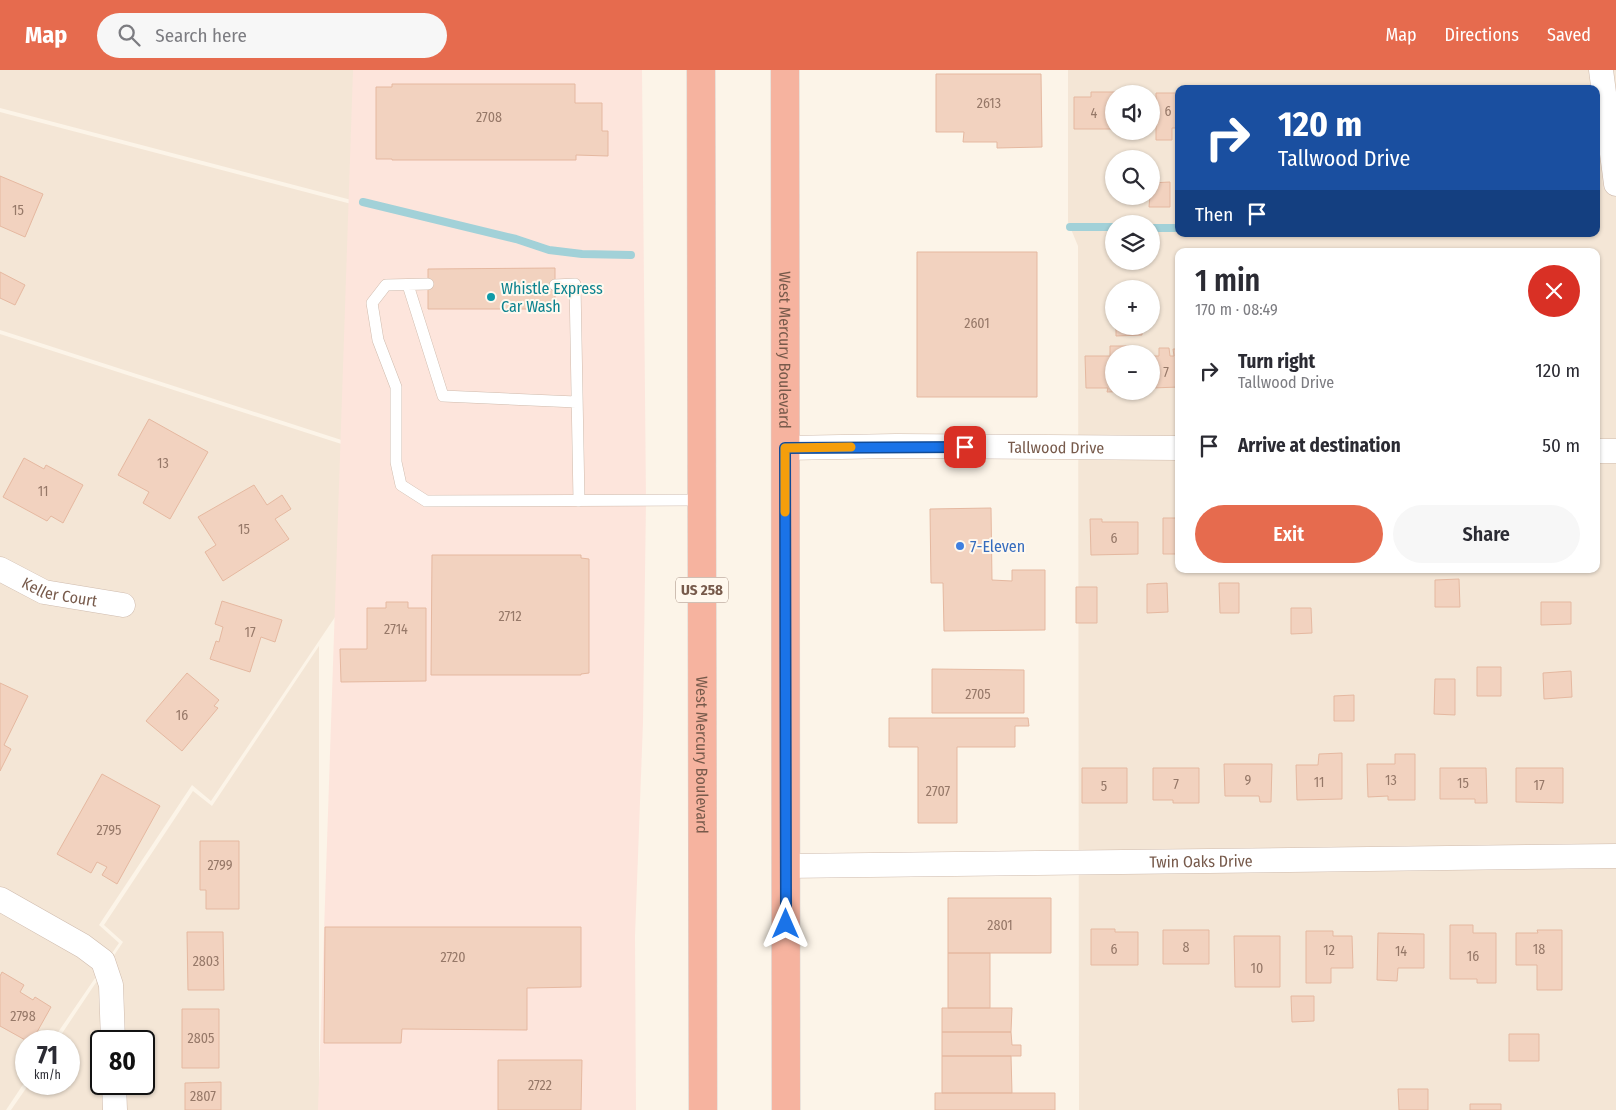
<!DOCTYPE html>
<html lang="en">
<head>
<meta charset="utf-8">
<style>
	body { margin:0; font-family:"Fira Sans Condensed",sans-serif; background:#f7f7f7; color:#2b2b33; height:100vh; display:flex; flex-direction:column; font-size:19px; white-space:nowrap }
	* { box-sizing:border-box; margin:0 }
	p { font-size:16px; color:#7c7c81 }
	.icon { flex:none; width:28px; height:28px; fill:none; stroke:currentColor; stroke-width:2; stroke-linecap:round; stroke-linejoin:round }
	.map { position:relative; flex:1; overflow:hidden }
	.side { position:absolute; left:1175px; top:178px; width:425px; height:325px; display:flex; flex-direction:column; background:#fff; border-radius:10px; box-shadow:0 1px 4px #0004 }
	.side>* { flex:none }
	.hud { position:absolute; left:1175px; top:15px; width:425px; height:152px; border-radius:10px; box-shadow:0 1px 4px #0004; background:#1a4fa0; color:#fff; overflow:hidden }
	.buttons { position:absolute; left:1105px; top:15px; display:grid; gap:10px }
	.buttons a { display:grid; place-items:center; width:55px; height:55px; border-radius:50%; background:#fff; box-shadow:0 1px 4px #0004; font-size:25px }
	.speed { position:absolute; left:15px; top:960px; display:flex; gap:10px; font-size:25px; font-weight:700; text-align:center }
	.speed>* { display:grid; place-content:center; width:65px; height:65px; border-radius:50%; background:#fff; box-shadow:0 1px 4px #0004; line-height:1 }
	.speed small { font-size:12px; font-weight:400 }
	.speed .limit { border:2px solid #111; border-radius:8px; background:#fff; color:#111 }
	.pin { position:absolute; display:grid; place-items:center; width:42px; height:42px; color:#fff; margin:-21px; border-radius:10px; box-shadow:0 2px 8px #0006 }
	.me { position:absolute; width:55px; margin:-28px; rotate:0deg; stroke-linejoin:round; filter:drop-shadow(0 0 4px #0008) }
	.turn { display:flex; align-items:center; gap:18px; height:105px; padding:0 20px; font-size:22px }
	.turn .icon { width:65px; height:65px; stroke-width:2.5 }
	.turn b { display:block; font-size:35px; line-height:42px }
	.then { display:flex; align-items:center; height:48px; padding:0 20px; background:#0003; gap:10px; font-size:19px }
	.round { display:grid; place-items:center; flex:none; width:52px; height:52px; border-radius:26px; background:#f7f7f7 }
	.headline { display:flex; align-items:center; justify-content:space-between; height:85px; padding:0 20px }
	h1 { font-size:30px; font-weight:600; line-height:38px }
	.button { display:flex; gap:10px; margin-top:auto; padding:10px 20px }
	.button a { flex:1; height:58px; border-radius:30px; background:#e66b4e; color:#fff; font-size:20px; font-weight:600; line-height:58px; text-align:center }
	.button a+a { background:#f7f7f7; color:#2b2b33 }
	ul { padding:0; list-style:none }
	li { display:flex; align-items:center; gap:15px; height:75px; padding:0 20px }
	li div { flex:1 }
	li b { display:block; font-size:19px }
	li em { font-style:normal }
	header { display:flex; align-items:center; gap:30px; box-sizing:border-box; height:70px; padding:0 25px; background:#e66b4e; color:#fff }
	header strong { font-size:24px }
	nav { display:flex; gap:28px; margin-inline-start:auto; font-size:18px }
	.search { width:350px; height:45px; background:#f7f7f7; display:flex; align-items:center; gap:12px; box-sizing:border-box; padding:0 18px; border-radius:28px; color:#7c7c81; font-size:19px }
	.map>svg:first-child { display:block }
	.residential { fill:#f4e6d6; fill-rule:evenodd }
	.commercial { fill:#fde5dc }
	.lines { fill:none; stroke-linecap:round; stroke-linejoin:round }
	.stream { stroke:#a2d1d8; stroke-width:8 }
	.building { fill:#f2d2bf; stroke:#e5b8a0 }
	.lane-casing { stroke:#cfbbad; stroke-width:12 }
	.street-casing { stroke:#cfbbad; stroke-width:25 }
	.highway-casing { stroke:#d9d1cd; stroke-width:29 }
	.lane { stroke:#fff; stroke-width:11 }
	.street { stroke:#fff; stroke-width:24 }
	.highway { stroke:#f6b39f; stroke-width:28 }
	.route-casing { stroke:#114b97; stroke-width:12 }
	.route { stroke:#1a73e8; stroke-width:9 }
	.slow { stroke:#f59e0b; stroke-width:9 }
	.culture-dot { fill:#0f9aa8; stroke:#fff8ee; stroke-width:2 }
	.shop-dot { fill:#3f7fe0; stroke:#fff8ee; stroke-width:2 }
	.labels { text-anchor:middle; stroke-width:4; stroke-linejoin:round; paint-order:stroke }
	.number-label { font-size:14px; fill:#967868 }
	.shield { fill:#fff8ee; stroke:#a0897c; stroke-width:1 }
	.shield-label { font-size:15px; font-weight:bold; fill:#775a4b }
	.culture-label { font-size:16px; fill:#0d838f; stroke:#fff8ee; text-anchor:start }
	.street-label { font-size:16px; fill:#775a4b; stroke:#fff8ee }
	.shop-label { font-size:16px; fill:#366cbe; stroke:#fff8ee; text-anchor:start }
</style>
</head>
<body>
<header>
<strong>Map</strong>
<div class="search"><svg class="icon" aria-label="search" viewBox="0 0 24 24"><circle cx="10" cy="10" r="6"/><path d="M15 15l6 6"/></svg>Search here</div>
<nav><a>Map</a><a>Directions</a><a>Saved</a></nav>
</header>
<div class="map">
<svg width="1616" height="1040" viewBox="0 0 1616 1040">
	<rect width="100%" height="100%" fill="#fcf4e8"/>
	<path class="residential" d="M0,0H359V132L0,38Z
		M1068,0H1616V1040H1079L1078,176L1068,152ZM1179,19H1596V164H1179ZM1114,24H1151V61H1114ZM1114,89H1151V126H1114ZM1114,154H1151V191H1114ZM1179,181H1596V499H1179ZM1114,219H1151V256H1114ZM1114,284H1151V321H1114Z
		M0,42L359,136L360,376L0,260Z
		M0,264L360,380L362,507L211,731L192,715L99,855L119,873L52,971H26V1010L6,1040H0Z
		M319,576V1040H11L29,1014H69V971H57L123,872L104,855L193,721L212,736ZM101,971H144V1014H101Z"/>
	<path class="commercial" d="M353,0H642L646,431L643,652L635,866L636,1040H318Z"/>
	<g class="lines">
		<path class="stream" d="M363,132L516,169L549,180L582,184L631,185
			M1070,157H1114
			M1151,158H1179"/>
	</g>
	<path class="building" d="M936,4H1041L1042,77L997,78V72H963L964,62H936Z
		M392,14H575V33H602V61H608V86L576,85V90H392V89H376V17H392Z
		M1091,22H1135V24H1114V59H1074V27H1091Z
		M1156,23H1179V58H1172V70H1156Z
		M0,106L43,124L25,167L0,156Z
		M1170,112V137H1149L1151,113Z
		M917,182H1037V327H917Z
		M555,198V239H428V199Z
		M0,202L25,215L15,235L0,228Z
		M1116,256H1142V265L1116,266Z
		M1110,276H1129V284H1114V321H1133L1107,322L1108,318H1086L1085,286H1110Z
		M1159,278H1169L1170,286H1174L1173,279H1179V317L1152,318V286H1159Z
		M149,349L208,382L170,449L143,433L149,422L118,405Z
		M24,388L44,399L46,395L83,415L63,453L51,446L47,451L3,427Z
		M254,415L267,435L282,425L291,439L275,449L289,469L223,511L205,482L216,475L198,447Z
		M991,438L992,510L1012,511V500H1045V560L944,561L943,513H931L930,439Z
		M1163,448H1179V484H1163Z
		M1090,449H1102V452H1138V484L1091,485Z
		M432,485H581V488L589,489V603L581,604V605H431Z
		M1459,509L1460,537H1435V510Z
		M1167,513L1168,542L1147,543V514Z
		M1219,513H1239V543H1220Z
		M1076,517H1097V553H1076Z
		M222,531L282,550L275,572L261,567L250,602L210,589L216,571L219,572L223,557L215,554Z
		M386,532H408V538H426V611L341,612L340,579H367V538H386Z
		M1541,532H1571V554L1541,555Z
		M1291,538H1311L1312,563L1291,564Z
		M1477,597H1501V626H1477Z
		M932,599L1024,600V643H932Z
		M1571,601L1572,627L1544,629L1543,603Z
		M187,603L219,630L214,636L218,638L182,681L146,651Z
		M1435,609H1455V645L1434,644Z
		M0,613L28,626L4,675L11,679L0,701Z
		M1354,625V651H1334V626Z
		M889,648H1028L1029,656H1015V677H957V753H918V677H889Z
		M1342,683V729L1297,730L1296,695H1318L1319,684Z
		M1395,684H1415V730H1388V726L1368,727L1367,694H1395Z
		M1224,694H1272L1271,732H1260L1259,726H1225Z
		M1082,698H1127V733H1082Z
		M1153,698H1199V733H1173V730H1153Z
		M1440,698H1486L1487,733H1475V729H1440Z
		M1516,698H1563V733L1516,732Z
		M102,704L160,736L117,814L102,805L107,797L97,792L91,803L57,784Z
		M200,771H239V839H206V820H200Z
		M948,828H1051V883H948Z
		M1450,855H1473V863H1496V913H1477V909H1450Z
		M325,857H581V917L527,918V960L402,959L401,973H324Z
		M1091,859H1115V862H1138V895H1091Z
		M1163,860H1209V894H1163Z
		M1537,860H1562V920H1537V895H1516V863H1538Z
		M1306,861H1333V866H1352L1353,898H1331V913H1306Z
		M187,862H223L224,920H188Z
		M1378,863L1424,864V898H1398L1397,911L1377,910Z
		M1234,866H1280V917H1235Z
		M948,883H990V938H948Z
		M2,902L24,915L20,922L33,930L35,927L51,937L32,971H27L0,956V906Z
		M1291,926H1314V951L1292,952Z
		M942,938H1012L1011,962H942Z
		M182,939H219V998H182Z
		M942,962H1011L1012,975H1021V986H942Z
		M1509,964H1539V991H1509Z
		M942,986H1011L1012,1023H942Z
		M498,990H582L581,1040H498Z
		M221,1012V1040H185V1013Z
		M1398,1019H1428V1040H1399Z
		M935,1023H1055V1040H935Z
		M1470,1034H1501V1040H1470Z"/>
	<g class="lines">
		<defs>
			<path id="lane" d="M428,214L386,215L372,233L378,270L396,317V392L401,415L426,431L701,430
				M408,215L443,326L576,332
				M555,215L575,214L579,431"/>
			<g id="street">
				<path d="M1601,0L1616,114"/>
				<path id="s1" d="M785,378L896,376L1179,378"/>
				<path d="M1596,381H1616"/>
				<path id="s2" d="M0,499L44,522L123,535"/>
				<path id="s3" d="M786,796L1616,786"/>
				<path d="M0,829L83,876L103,891L111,915L113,971"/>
				<path d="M114,1014L115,1040"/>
			</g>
			<g id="highway">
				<path id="s4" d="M701,0L703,1040"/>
				<path id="s5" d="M785,0L786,1040"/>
			</g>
		</defs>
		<use href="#lane" class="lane-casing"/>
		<use href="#street" class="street-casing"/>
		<use href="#highway" class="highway-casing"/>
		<use href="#lane" class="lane"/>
		<use href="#street" class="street"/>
		<use href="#highway" class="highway"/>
	</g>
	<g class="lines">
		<defs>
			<path id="route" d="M786,854L785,378L965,377"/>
		</defs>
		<use href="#route" class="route-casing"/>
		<use href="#route" class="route"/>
		<path class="slow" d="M785,442V378L851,377"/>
	</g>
	<circle class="culture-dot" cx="491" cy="227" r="5"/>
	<circle class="shop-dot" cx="960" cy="476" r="5"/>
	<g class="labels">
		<g class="number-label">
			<text x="989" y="38">2613</text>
			<text x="1168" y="46">6</text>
			<text x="1094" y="48">4</text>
			<text x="489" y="52">2708</text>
			<text x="18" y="145">15</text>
			<text x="977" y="258">2601</text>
			<text x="1166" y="307">7</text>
			<text x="163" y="398">13</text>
			<text x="43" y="426">11</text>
			<text x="244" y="464">15</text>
			<text x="1114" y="473">6</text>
			<text x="510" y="551">2712</text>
			<text x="396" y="564">2714</text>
			<text x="250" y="567">17</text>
			<text x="978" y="629">2705</text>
			<text x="182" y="650">16</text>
			<text x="1248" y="715">9</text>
			<text x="1391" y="715">13</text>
			<text x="1319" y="717">11</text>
			<text x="1463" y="718">15</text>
			<text x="1176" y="719">7</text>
			<text x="1539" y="720">17</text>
			<text x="1104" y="721">5</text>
			<text x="938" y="726">2707</text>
			<text x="109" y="765">2795</text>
			<text x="220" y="800">2799</text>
			<text x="1000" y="860">2801</text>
			<text x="1186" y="882">8</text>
			<text x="1114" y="884">6</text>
			<text x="1539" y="884">18</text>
			<text x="1329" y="885">12</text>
			<text x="1401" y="886">14</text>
			<text x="1473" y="891">16</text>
			<text x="453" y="892">2720</text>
			<text x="206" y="896">2803</text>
			<text x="1257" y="903">10</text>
			<text x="23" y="951">2798</text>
			<text x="201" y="973">2805</text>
			<text x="540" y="1020">2722</text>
			<text x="203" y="1031">2807</text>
		</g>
		<rect class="shield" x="676" y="507.5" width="52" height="25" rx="4"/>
		<g class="shield-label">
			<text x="702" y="525">US 258</text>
		</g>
		<g class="culture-label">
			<text x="501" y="224">Whistle Express<tspan x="501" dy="18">Car Wash</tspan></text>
		</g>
		<g class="street-label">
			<text dy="6" stroke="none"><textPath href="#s5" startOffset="280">West Mercury Boulevard</textPath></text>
			<text dy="6" stroke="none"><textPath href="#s1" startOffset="271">Tallwood Drive</textPath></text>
			<text dy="6" stroke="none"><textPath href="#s2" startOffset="65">Keller Court</textPath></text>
			<text dy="6" stroke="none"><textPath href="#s4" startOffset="685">West Mercury Boulevard</textPath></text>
			<text dy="6" stroke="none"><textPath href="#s3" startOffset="415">Twin Oaks Drive</textPath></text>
		</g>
		<g class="shop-label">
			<text x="970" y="482">7-Eleven</text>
		</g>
	</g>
</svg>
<div class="buttons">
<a><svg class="icon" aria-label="sound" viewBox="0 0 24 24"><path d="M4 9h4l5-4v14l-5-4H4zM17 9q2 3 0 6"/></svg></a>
<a><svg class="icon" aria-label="search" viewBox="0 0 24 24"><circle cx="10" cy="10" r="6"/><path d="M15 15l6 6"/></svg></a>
<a><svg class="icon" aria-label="layers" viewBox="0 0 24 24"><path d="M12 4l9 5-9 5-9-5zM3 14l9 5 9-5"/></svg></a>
<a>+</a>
<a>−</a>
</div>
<div class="speed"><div>71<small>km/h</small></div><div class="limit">80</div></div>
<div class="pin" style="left:965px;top:377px;background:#d93025"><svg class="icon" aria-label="arrive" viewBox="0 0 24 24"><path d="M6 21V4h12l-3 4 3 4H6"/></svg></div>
<svg class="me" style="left:786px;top:854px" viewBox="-20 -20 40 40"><path d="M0-17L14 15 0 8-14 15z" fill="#1a73e8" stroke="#fff" stroke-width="4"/></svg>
<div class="hud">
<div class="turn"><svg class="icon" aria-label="right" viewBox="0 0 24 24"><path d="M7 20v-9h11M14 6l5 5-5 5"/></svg><div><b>120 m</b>Tallwood Drive</div></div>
<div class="then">Then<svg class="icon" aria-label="arrive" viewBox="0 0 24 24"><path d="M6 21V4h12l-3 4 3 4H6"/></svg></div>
</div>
<section class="side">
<div class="headline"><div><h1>1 min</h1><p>170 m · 08:49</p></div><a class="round" style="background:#d93025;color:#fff"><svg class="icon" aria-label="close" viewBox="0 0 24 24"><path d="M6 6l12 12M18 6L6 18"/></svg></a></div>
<ul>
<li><svg class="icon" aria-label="right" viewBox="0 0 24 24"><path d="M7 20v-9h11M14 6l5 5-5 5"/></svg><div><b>Turn right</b><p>Tallwood Drive</p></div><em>120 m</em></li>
<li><svg class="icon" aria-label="arrive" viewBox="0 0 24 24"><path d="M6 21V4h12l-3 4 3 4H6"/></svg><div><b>Arrive at destination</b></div><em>50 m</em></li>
</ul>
<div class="button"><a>Exit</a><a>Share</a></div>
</section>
</div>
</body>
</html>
